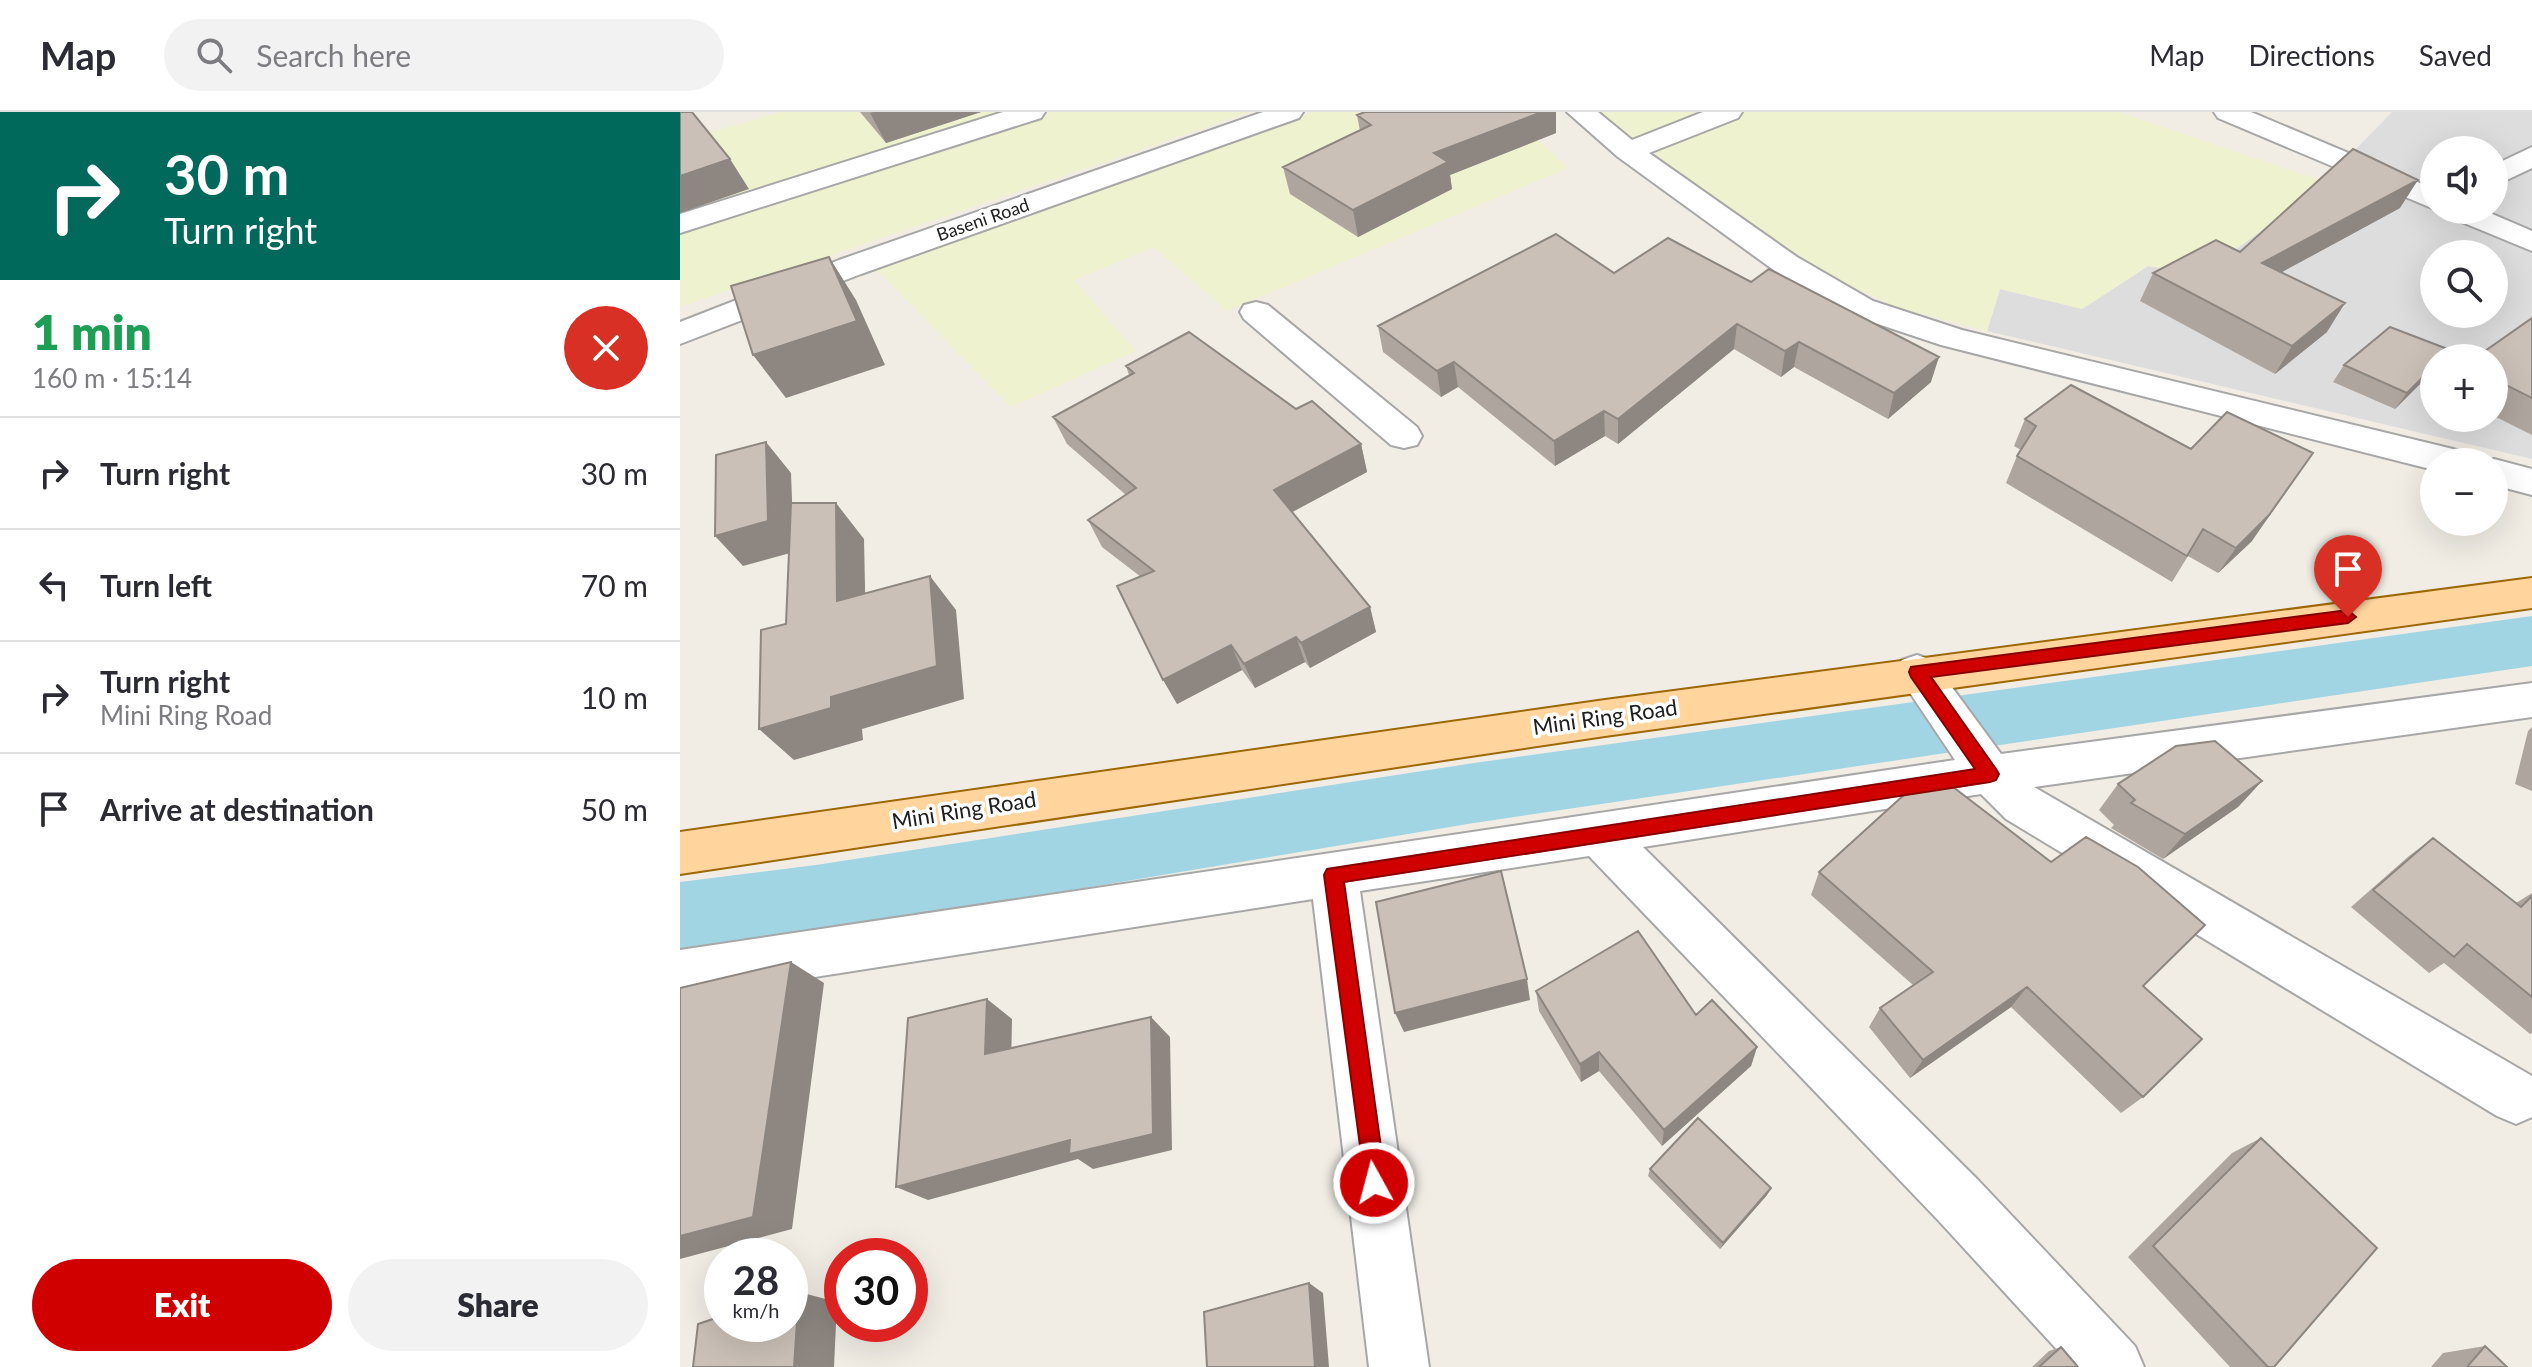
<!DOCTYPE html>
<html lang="en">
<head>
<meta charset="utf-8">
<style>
	body { margin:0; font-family:Lato,sans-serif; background:#f2f2f3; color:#2b2b33; height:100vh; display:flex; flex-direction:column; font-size:30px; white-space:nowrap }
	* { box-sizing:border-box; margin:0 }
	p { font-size:26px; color:#7c7c81 }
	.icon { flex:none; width:44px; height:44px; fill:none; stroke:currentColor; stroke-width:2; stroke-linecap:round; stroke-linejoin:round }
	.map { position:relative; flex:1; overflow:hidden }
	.sheet { display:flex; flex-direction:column; background:#fff; width:680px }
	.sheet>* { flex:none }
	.hud { background:#00695c; color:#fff; overflow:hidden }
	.buttons { position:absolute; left:1740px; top:24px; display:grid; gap:16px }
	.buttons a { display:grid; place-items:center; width:88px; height:88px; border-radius:50%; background:#fff; box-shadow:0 8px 32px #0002; font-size:40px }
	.speed { position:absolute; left:24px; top:1126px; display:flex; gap:16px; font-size:40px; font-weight:700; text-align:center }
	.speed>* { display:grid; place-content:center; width:104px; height:104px; border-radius:50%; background:#fff; box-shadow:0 8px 32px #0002; line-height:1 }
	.speed small { font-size:20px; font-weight:400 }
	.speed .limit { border:12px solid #d22; background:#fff; color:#111 }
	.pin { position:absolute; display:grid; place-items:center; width:68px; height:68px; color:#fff; margin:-82px -34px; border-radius:50% 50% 50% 0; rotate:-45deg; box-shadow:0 0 8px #0007 }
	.pin .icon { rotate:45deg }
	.me { position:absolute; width:88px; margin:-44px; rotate:353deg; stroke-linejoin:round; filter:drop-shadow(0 0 6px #0008) }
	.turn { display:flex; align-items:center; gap:28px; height:168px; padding:0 32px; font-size:36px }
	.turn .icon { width:104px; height:104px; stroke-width:2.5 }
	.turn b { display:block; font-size:56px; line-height:68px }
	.round { display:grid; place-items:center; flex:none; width:84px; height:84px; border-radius:42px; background:#f2f2f3 }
	.headline { display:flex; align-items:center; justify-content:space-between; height:136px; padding:0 32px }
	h1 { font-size:48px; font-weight:800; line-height:60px; color:#1e9e55 }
	.action { display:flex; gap:16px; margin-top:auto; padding:16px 32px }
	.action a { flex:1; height:92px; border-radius:48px; background:#d00001; color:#fff; font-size:32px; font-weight:800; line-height:92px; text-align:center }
	.action a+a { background:#f2f2f3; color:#2b2b33 }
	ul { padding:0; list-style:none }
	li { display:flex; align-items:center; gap:24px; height:112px; padding:0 32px; border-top:2px solid #e1e1e2 }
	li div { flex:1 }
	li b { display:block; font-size:30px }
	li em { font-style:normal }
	header { display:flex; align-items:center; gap:48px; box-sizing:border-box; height:112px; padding:0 40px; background:#fff; border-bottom:2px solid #e1e1e2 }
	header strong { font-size:38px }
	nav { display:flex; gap:44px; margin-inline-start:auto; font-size:28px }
	.search { width:560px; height:72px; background:#f2f2f3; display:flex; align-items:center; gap:20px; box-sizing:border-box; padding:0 28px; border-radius:44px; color:#7c7c81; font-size:30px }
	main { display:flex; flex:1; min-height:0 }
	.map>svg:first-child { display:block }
	.residential { fill:#dedddd; fill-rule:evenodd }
	.farmland { fill:#eff2cf }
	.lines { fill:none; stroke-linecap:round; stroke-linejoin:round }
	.canal { fill:#a2d5e3; fill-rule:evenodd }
	.minor-casing { stroke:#a7a7a7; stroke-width:4 }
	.major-casing { stroke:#9c6800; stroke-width:4 }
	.minor { fill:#fff; fill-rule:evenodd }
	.major { fill:#ffd49d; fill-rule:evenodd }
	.wall { fill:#aea59e }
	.shaded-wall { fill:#8d8681 }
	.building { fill:#cac0b8; stroke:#8d8681; stroke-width:2 }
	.route { fill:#d00001; stroke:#870001; stroke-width:2 }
	.labels { text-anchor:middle; stroke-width:7; stroke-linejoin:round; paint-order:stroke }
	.far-street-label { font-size:18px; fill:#202020; stroke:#fff }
	.street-label { font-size:22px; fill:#202020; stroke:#fff }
</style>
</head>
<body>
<header>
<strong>Map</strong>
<div class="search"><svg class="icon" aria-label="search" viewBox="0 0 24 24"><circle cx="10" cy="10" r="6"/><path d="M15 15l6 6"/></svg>Search here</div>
<nav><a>Map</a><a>Directions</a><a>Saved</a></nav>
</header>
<main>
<section class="sheet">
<div class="hud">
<div class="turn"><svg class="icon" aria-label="right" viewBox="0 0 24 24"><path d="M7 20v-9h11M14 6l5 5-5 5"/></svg><div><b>30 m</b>Turn right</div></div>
</div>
<div class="headline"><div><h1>1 min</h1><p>160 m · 15:14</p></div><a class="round" style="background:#d93025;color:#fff"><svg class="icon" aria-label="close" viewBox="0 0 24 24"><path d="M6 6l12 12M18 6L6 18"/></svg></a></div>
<ul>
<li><svg class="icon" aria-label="right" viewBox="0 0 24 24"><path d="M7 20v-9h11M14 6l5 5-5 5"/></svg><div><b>Turn right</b></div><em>30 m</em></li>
<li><svg class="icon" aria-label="left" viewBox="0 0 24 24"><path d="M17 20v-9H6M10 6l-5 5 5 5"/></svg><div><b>Turn left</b></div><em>70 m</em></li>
<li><svg class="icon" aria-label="right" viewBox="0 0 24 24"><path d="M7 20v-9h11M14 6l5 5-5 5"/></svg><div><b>Turn right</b><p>Mini Ring Road</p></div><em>10 m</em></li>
<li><svg class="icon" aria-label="arrive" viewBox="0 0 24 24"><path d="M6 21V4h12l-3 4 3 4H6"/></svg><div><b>Arrive at destination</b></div><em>50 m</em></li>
</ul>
<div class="action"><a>Exit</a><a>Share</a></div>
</section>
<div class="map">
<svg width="1852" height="1255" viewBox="0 0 1852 1255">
	<rect width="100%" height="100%" fill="#f1ede5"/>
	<path class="residential" d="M1712,0H1852V347L1307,219L1320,177L1402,197L1468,154L1521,161L1649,71L1669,44ZM1754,38H1814V98H1754ZM1754,142H1814V202H1754ZM1754,246H1814V306H1754Z"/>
	<path class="farmland" d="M100,0H571L0,195V29Z
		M633,0H828L888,56L547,199L474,135L394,168L456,239L331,295L193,154Z
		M916,0H1439L1649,71L1521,162L1468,154L1402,197L1320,177L1307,219L1216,195L1156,167L1098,132L950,28Z"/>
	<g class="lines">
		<path class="canal" d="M1852,504V554L794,711L136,821L0,840V770L136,753L794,651Z"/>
		<defs>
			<path id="minor" d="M323,0H365L361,6L0,121V102Z
				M583,0H623L619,6L181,162L0,232V210L159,148Z
				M887,0H918L952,28L1023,0H1062L1058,6L969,41L1117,145L1193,189L1282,218L1773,337L1786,341L1791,350H1754V358L1261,233L1171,203L1095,159L938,45Z
				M1534,0H1571L1754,77V97L1538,6Z
				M1852,35V56L1814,74V53Z
				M1763,98H1803L1852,119V139L1767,104Z
				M576,190L588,193L737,315L742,324L737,333L724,336L711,333L564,207L560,200L564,193Z
				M1814,347L1852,357V383L1814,373V350H1804Z
				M1237,543L1252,548L1321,642L1852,571V605L1354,675L1852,964V1005L1836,1012L1817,1004L1326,707L1301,682L963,735L1298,1068L1455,1234L1464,1255H1393L1258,1108L909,744L680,779L749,1255H689L633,787L0,886V838L1275,648L1216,560L1222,548Z"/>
			<path id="major" d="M1852,466V496L925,624L0,762V720L925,588Z"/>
		</defs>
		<use href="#minor" class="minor-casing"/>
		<use href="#major" class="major-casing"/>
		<use href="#minor" class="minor"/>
		<use href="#major" class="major"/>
	</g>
	<path class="wall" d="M180,0H301L206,31Z
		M685,0H876V21L770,63L772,77L678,125L610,82L603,55L680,19L677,3Z
		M1720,96L1602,160L1647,220L1595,262L1460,189L1473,161L1560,140Z
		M934,161L1251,270L1208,307L1114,255L1101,265L1054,237L938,332L925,324L875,354L778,275L761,285L703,240L698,214Z
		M1852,206V323L1814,304V246Z
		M1754,246V258L1715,297L1653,270L1664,253Z
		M446,254L616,297L681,332L687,360L612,400L690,495L696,520L630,556L625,550L575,576L562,558L497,592L461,465L422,435L408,408L446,383L387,332L373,305L449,263Z
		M1345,307L1572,429L1538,461L1508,444L1492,470L1326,371L1337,344L1341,338L1334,334Z
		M1852,615V679L1835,672L1848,619Z
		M1582,669L1558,695L1483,747L1431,716L1434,713L1419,698L1438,672Z
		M1753,726L1836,791L1852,781V921L1850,922L1764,851L1749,861L1671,795L1729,744Z
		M1139,760L1463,874V985L1441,1001L1331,895L1230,966L1189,915L1200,896L1233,873L1131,783Z
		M856,879L1016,903L1077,935L1071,954L982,1034L919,959L901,970L859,899Z
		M1581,1026L1594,1255H1550L1448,1145L1552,1041Z
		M970,1057L1087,1083L1040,1137L968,1064Z
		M1805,1234L1827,1255H1751L1763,1241Z
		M1381,1235L1398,1255H1352L1369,1239Z"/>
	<path class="shaded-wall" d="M194,0H301L206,31L190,1Z
		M862,0H876V21L770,63L772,77L678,125L673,98L754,41Z
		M50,47L69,77L0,101V64Z
		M1738,68L1720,96L1567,179L1582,151Z
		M149,145L176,188L205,253L106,286L73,243Z
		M1665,191L1647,220L1595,262L1612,234Z
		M1057,212L1054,237L938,332V307Z
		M1119,230L1114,255L1101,265L1105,239Z
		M1259,245L1251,270L1208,307L1214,281Z
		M774,250L778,275L761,285L757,259Z
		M1754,254V258L1715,297L1727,281Z
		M924,299L925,324L875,354L874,329Z
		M86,330L111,361L114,440L63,454L35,424Z
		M681,332L687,360L603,405L594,378Z
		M1633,341L1572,429L1538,461L1556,436Z
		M156,391L184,427L186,523L157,489Z
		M250,464L276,498L284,587L182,617L183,628L114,648L79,617L151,585Z
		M690,495L696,520L630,556L621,531Z
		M616,525L625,550L575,576L564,552Z
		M551,533L562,558L497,592L483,568Z
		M1582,669L1558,695L1483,747L1505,722Z
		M111,850L144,871L112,1117L0,1147V1124Z
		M847,867L850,888L724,920L715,901Z
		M1347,875L1331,895L1230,966L1243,948Z
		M307,887L332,907L331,960L305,942Z
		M471,905L490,925L492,1038L413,1057L398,1047L248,1088L216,1075Z
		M1077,935L1071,954L982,1034L984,1018Z
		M919,940V959L901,970L900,952Z
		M1091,1076L1087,1083L1040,1137L1043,1131Z
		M629,1171L643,1181L649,1255H635Z
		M119,1180L157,1190L154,1255H114Z"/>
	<path class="building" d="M0,0H12L50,47L0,64Z
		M685,0H862L754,41L768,50L673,98L603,55L691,13L677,3Z
		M1673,37L1738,68L1582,151L1665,191L1612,234L1473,161L1536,128L1560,140Z
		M876,122L934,161L988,126L1071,170L1089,157L1259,245L1214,281L1119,230L1105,239L1057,212L938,307L924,299L874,329L774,250L757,259L698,214Z
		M149,145L177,209L73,243L51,174Z
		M1852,206V286L1814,267V246H1795Z
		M1710,215L1770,238L1762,246H1754V254L1727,281L1664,253Z
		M509,220L616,297L632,289L681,332L594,378L690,495L621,531L616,525L564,552L551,533L483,568L437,474L474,459L408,408L456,376L373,305L454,261L446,254Z
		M1391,273L1511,337L1547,300L1633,341L1589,403L1556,436L1523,417L1507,444L1337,344L1356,314L1345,307Z
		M86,330L88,409L35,424L36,343Z
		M111,391H156L157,489L250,464L257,554L151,585V596L79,617L81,518L106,512Z
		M1535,629L1582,669L1505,722L1451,691L1455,688L1438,672L1496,634Z
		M1264,668L1371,750L1406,725L1458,755L1525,813L1463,874L1522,927L1463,985L1347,875L1243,948L1200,896L1253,860L1139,760L1236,672Z
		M1753,726L1841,795L1852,784V885L1787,832L1774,845L1693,778Z
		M821,759L847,867L715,901L696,790Z
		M958,819L1016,903L1032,888L1077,935L984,1018L919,940L900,952L856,879Z
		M111,850L73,1105L0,1124V876Z
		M307,887L305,942L471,905L473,1022L389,1042L390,1028L216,1075L228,906Z
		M1018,1006L1091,1076L1043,1131L970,1057Z
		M1581,1026L1697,1136L1594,1255H1588L1473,1134Z
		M629,1171L635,1255H527L524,1200Z
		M119,1180L114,1255H13L18,1212L42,1204V1212H110V1183Z
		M1805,1234L1827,1255H1787Z
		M1381,1235L1398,1255H1359Z"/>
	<path class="route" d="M1668,498L1676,505L1668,511L1251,565L1316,657L1319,662L1316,668L1310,670L664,770L706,1071L703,1079L694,1082L686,1079L644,763L647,757L1295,657L1231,565L1229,560L1231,555Z"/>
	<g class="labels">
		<g class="far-street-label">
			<text transform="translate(303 108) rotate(-19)" y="6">Baseni Road</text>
		</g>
		<g class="street-label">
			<text transform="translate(925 605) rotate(-8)" y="8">Mini Ring Road</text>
			<text transform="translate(284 698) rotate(-9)" y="8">Mini Ring Road</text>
		</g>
	</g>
</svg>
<div class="buttons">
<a><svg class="icon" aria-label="sound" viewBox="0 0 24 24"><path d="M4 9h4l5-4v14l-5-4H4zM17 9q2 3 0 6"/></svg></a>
<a><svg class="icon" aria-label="search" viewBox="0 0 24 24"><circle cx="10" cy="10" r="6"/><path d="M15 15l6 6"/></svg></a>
<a>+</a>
<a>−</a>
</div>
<div class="speed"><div>28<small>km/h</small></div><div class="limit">30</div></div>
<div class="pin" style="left:1668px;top:505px;background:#d93025"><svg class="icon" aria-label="arrive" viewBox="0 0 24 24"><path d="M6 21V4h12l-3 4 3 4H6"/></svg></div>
<svg class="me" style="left:694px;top:1071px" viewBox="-20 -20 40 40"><circle r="17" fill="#d00001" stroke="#fff" stroke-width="3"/><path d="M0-11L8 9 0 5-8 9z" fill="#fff"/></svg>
</div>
</main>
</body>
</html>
